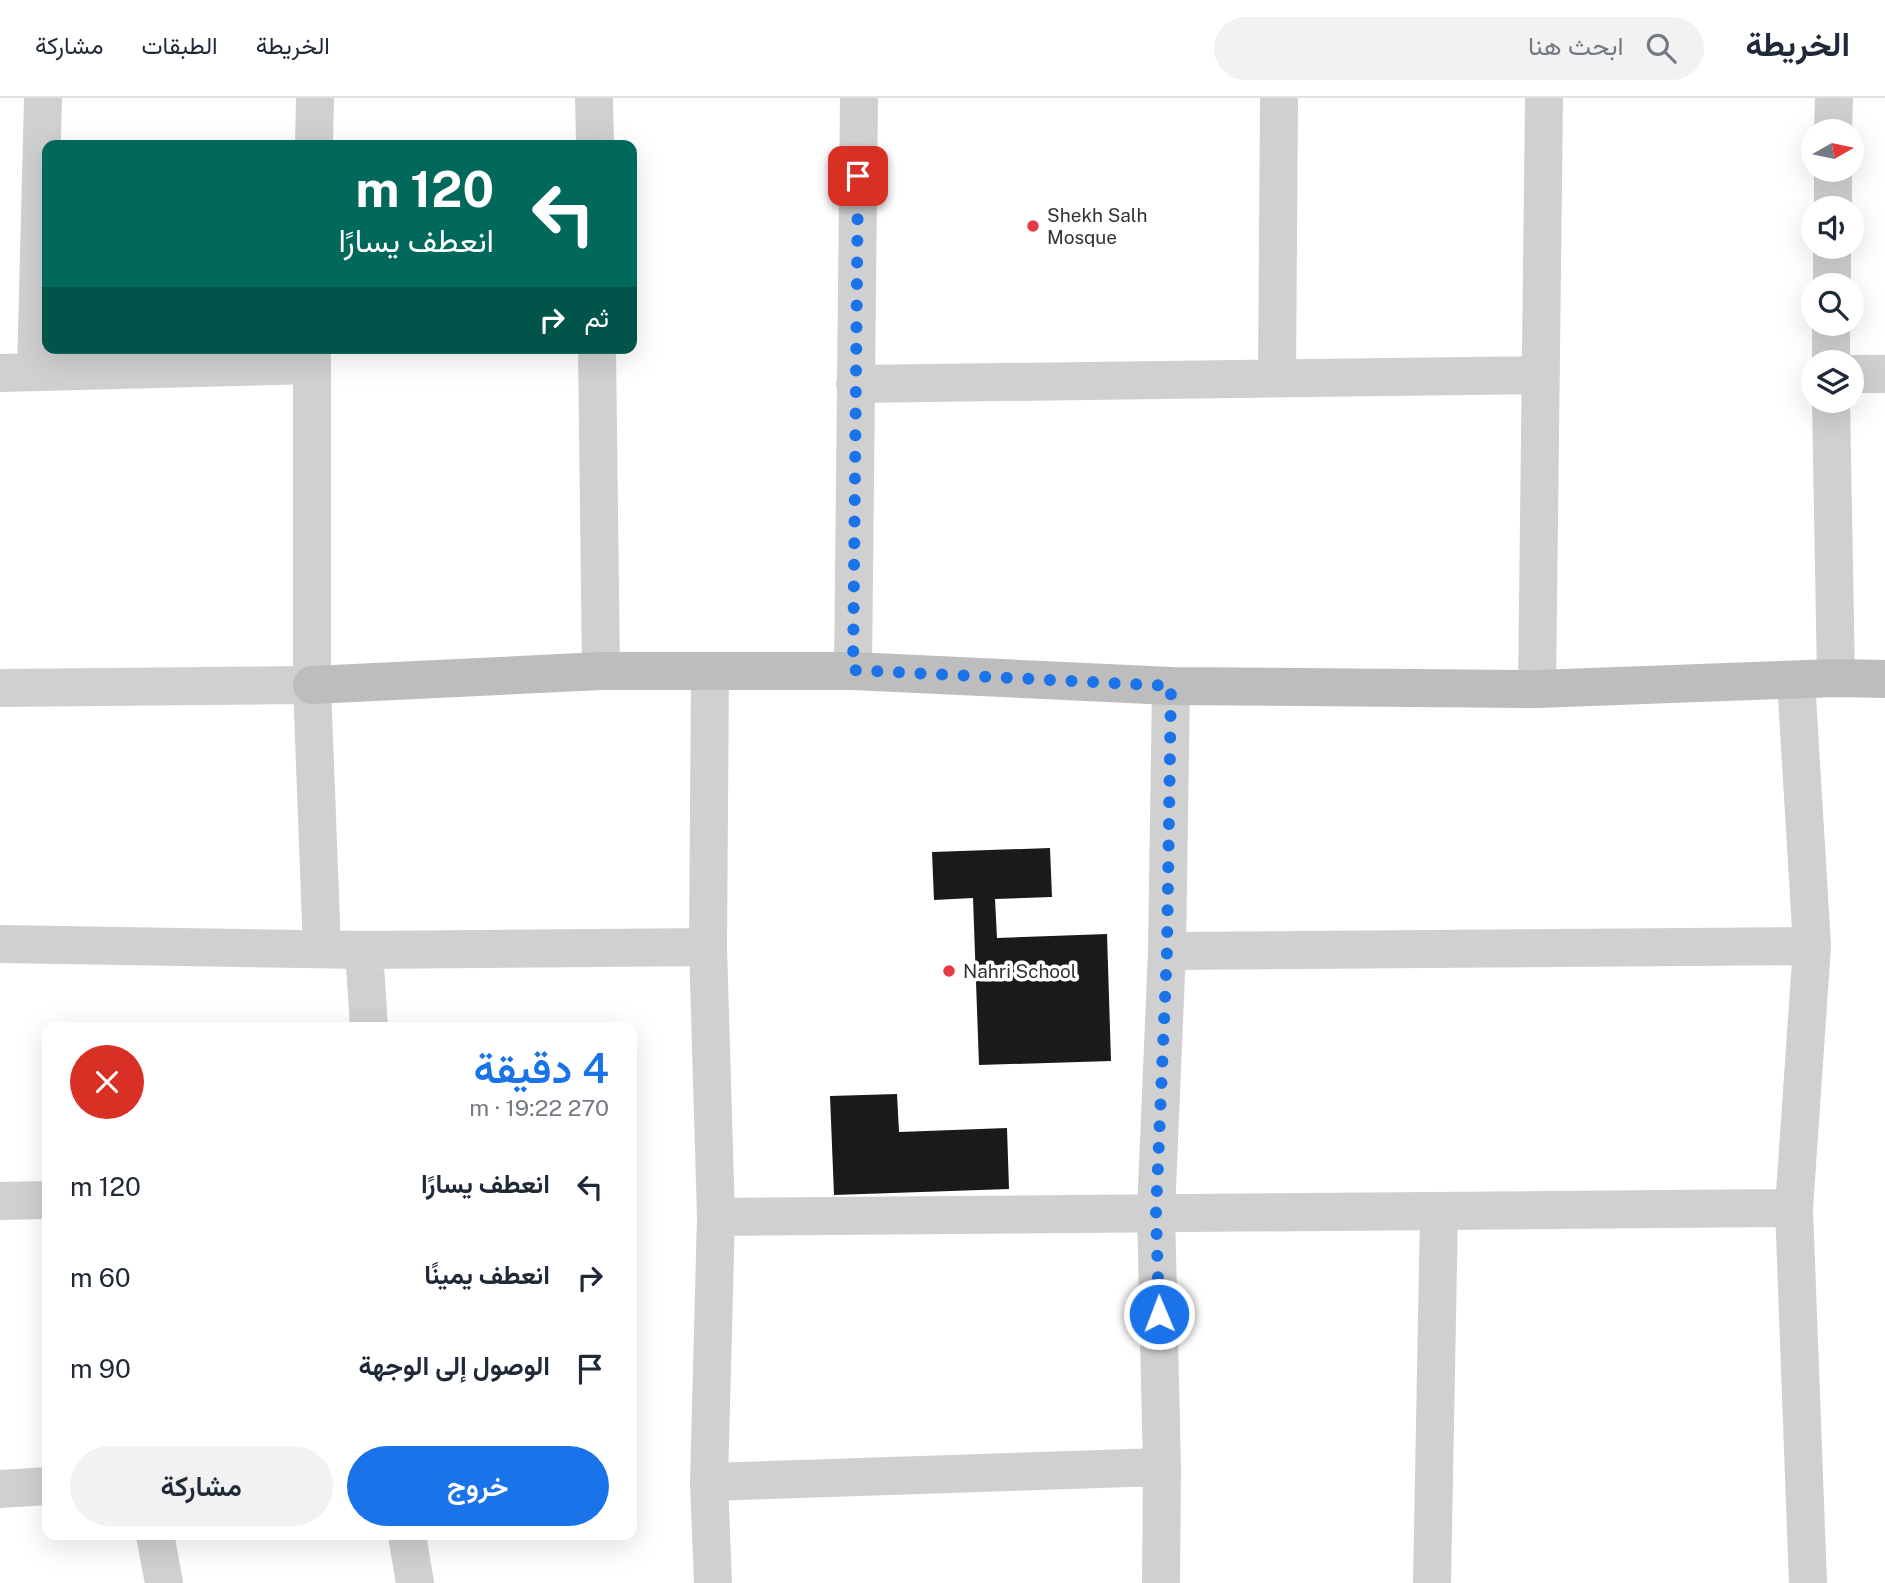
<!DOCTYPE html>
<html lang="ar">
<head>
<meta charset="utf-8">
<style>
	body { margin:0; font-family:"Public Sans",Vazirmatn,sans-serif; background:#f2f2f3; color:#1f2937; direction:rtl; height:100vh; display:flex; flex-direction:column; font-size:26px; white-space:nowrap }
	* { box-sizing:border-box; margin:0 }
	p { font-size:23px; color:#747a83 }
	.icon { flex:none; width:38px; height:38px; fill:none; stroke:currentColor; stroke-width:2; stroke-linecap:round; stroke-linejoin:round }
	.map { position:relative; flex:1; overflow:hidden; direction:ltr }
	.side { position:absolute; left:42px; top:924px; width:595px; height:518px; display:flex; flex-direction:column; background:#fff; border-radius:14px; box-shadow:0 7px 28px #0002; direction:rtl }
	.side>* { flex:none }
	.hud { position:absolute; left:42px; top:42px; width:595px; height:214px; border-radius:14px; box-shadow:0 7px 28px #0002; direction:rtl; background:#00695c; color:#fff; overflow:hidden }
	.needle { width:46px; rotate:81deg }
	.fabs { position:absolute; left:1801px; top:21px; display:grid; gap:14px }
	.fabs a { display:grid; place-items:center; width:63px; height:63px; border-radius:50%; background:#fff; box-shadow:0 7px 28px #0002; font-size:35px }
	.pin { position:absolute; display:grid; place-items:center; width:60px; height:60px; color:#fff; margin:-30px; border-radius:14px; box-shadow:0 4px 10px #0006 }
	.me { position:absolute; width:77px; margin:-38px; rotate:359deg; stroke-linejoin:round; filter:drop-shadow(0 0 5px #0008) }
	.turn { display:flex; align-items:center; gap:24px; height:147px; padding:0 28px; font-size:32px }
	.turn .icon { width:91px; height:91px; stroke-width:2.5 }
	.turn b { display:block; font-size:49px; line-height:60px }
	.then { display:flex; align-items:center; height:66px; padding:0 28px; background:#0003; gap:14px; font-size:26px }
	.round { display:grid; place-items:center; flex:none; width:74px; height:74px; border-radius:37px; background:#f2f2f3 }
	.head { display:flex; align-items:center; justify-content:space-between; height:119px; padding:0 28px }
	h1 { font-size:42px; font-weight:600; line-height:52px; color:#1a73e8 }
	.cta { display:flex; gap:14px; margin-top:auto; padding:14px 28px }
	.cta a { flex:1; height:80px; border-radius:42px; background:#1a73e8; color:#fff; font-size:28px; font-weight:600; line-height:80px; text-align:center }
	.cta a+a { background:#f2f2f3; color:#1f2937 }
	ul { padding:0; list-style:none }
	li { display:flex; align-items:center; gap:21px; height:91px; padding:0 28px }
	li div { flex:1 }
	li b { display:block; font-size:26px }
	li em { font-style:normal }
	header { display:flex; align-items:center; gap:42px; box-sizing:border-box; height:98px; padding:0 35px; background:#fff; border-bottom:2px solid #e0e1e3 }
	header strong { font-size:33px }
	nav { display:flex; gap:38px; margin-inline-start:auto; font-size:24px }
	.search { width:490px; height:63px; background:#f2f2f3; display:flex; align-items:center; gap:18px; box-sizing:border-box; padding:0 24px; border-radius:38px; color:#747a83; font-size:26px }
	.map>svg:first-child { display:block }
	.building { fill:#1a1a1a }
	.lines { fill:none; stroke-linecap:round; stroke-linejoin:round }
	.street { stroke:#d0d0d0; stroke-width:38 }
	.secondary { stroke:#bdbdbd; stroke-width:38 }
	.route { stroke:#1a73e8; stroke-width:12; stroke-dasharray:0 21.6 }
	.poi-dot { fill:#e63946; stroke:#fff; stroke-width:2.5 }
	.labels { text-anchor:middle; stroke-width:7; stroke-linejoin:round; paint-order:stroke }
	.poi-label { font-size:19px; fill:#333; stroke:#fff; text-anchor:start }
</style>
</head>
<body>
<header>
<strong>الخريطة</strong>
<div class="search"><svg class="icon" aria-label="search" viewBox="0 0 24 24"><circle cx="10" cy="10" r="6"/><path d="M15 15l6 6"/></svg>ابحث هنا</div>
<nav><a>الخريطة</a><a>الطبقات</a><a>مشاركة</a></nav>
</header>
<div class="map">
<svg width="1885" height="1485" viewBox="0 0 1885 1485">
	<rect width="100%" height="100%" fill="#fff"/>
	<path class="building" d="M1050,750L1052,799L995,801L997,840L1107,836L1111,963L979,967L973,800L934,802L932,754Z
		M897,996L899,1034L1007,1030L1009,1091L834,1097L830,998Z"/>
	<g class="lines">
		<path class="street" d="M594,0L595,47
			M1833,33L1834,0
			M314,47L315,0
			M1833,110V72
			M1832,187V149
			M312,250V587L322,851
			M597,250L601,573
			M1831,264V226
			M36,274L43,0
			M0,275L312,267
			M1852,276H1885
			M1277,280L1279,0
			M855,286L1541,277
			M1831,303L1836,580
			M853,573L859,0
			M710,574L708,849L716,1119L709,1384L713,1485
			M1796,582L1812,848L1794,1110L1808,1485
			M0,590L312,587
			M1537,591L1544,0
			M0,846L364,852L708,849
			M364,852L369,929
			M1167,853L1812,848
			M0,1103L47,1102
			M716,1119L1794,1110
			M709,1384L1162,1369
			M0,1391L47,1388
			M155,1437L164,1485
			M407,1437L415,1485
			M1161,1485L1162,1369L1156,1114L1167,853L1171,588
			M1432,1485L1439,1114"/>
		<path class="secondary" d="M312,587L601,573H853L1171,588L1537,591L1836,580L1885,581"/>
	</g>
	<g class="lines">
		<path class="route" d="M858,78L853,572L1171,588L1167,853L1156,1114L1159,1216"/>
	</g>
	<g class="poi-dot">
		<circle cx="1033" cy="128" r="7"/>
		<circle cx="949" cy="873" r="7"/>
	</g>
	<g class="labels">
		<g class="poi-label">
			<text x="1047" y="124">Shekh Salh<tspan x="1047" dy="22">Mosque</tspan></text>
			<text x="963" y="880">Nahri School</text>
		</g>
	</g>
</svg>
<div class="fabs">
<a><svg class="needle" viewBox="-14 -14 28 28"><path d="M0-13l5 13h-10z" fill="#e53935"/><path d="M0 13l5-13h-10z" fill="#747a83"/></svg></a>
<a><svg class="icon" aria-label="sound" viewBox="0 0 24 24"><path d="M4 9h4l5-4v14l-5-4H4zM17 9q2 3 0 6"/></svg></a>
<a><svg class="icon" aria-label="search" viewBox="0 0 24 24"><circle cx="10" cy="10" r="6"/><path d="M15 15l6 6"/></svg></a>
<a><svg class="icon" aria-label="layers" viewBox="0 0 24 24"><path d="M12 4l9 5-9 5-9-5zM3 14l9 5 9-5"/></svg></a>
</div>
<div class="pin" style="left:858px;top:78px;background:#d93025"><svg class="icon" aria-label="arrive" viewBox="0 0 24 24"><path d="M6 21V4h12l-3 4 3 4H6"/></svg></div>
<svg class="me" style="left:1159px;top:1216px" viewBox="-20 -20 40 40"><circle r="17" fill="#1a73e8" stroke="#fff" stroke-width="3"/><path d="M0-11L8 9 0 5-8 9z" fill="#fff"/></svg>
<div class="hud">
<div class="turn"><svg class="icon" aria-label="left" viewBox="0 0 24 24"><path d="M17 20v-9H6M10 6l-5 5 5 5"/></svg><div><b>120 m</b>انعطف يسارًا</div></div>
<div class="then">ثم<svg class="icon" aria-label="right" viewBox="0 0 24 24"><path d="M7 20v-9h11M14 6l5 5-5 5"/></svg></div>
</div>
<section class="side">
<div class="head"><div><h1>4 دقيقة</h1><p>270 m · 19:22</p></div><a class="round" style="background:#d93025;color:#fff"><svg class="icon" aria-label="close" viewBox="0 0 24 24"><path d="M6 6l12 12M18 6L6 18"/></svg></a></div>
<ul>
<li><svg class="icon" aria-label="left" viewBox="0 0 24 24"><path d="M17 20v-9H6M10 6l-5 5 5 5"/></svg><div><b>انعطف يسارًا</b></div><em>120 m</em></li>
<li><svg class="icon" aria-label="right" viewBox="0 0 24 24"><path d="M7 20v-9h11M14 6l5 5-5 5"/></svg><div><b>انعطف يمينًا</b></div><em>60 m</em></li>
<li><svg class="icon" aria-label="arrive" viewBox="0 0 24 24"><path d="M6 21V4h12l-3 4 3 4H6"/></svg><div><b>الوصول إلى الوجهة</b></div><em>90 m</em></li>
</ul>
<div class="cta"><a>خروج</a><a>مشاركة</a></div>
</section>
</div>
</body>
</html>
